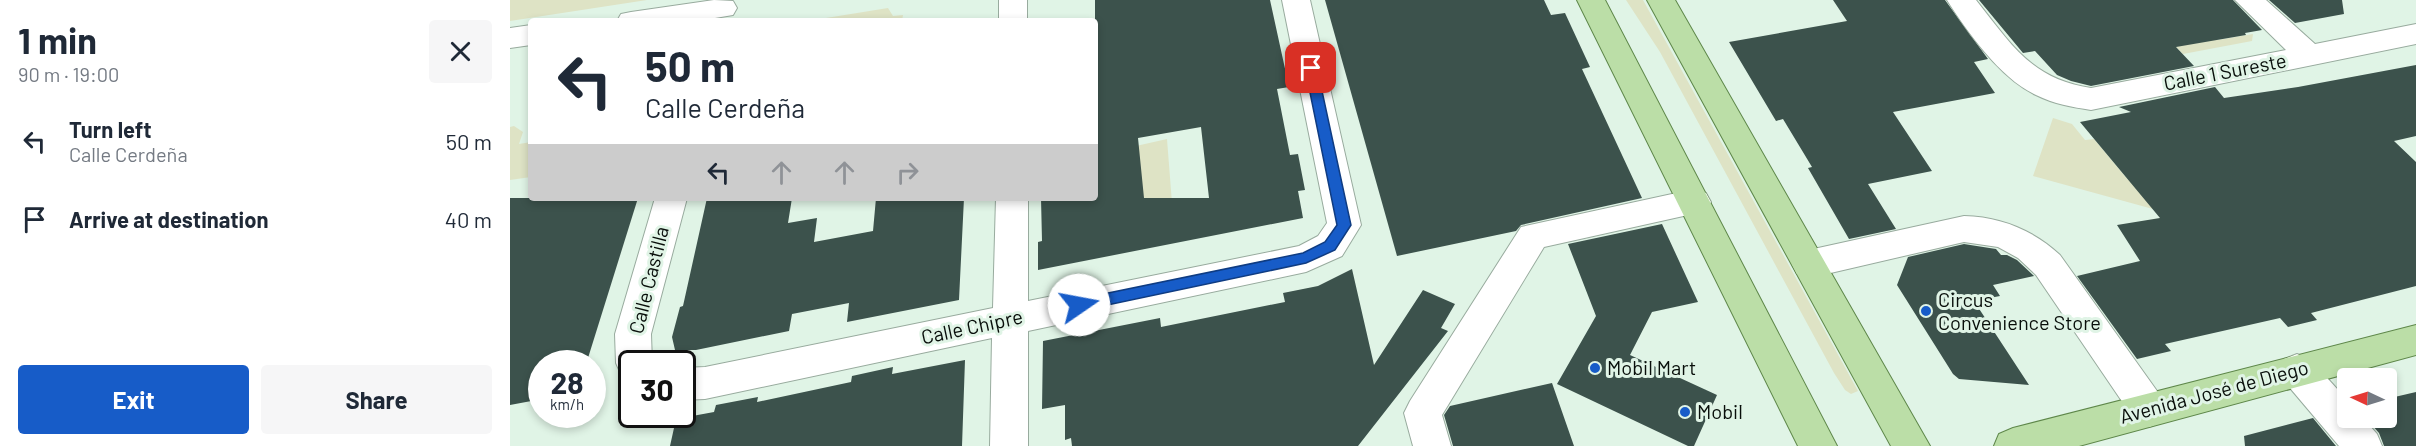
<!DOCTYPE html>
<html lang="en">
<head>
<meta charset="utf-8">
<style>
	body { margin:0; font-family:Barlow,sans-serif; background:#f6f6f7; color:#1f2937; height:100vh; display:flex; flex-direction:column; font-size:22px; white-space:nowrap }
	* { box-sizing:border-box; margin:0 }
	p { font-size:20px; color:#747a83 }
	.icon { flex:none; width:33px; height:33px; fill:none; stroke:currentColor; stroke-width:2; stroke-linecap:round; stroke-linejoin:round }
	.map { position:relative; flex:1; overflow:hidden }
	.panel { display:flex; flex-direction:column; background:#fff; width:510px }
	.panel>* { flex:none }
	.guide { position:absolute; left:18px; top:18px; width:570px; height:183px; border-radius:6px; box-shadow:0 3px 9px #0003; background:#fff; color:#1f2937; overflow:hidden }
	.needle { width:39px; rotate:274deg }
	.tools { position:absolute; left:1827px; top:368px; display:grid; gap:12px }
	.tools a { display:grid; place-items:center; width:60px; height:60px; border-radius:6px; background:#fff; box-shadow:0 3px 9px #0003; font-size:30px }
	.speed { position:absolute; left:18px; top:350px; display:flex; gap:12px; font-size:30px; font-weight:700; text-align:center }
	.speed>* { display:grid; place-content:center; width:78px; height:78px; border-radius:50%; background:#fff; box-shadow:0 3px 9px #0003; line-height:1 }
	.speed small { font-size:15px; font-weight:400 }
	.speed .limit { border:3px solid #111; border-radius:9px; background:#fff; color:#111 }
	.pin { position:absolute; display:grid; place-items:center; width:51px; height:51px; color:#fff; margin:-26px; border-radius:12px; box-shadow:0 3px 9px #0006 }
	.me { position:absolute; width:66px; margin:-33px; rotate:78deg; stroke-linejoin:round; filter:drop-shadow(0 0 4px #0008) }
	.turn { display:flex; align-items:center; gap:21px; height:126px; padding:0 18px; font-size:27px }
	.turn .icon { width:78px; height:78px; stroke-width:2.5 }
	.turn b { display:block; font-size:42px; line-height:51px }
	.lanes { display:flex; align-items:center; height:57px; padding:0 18px; background:#0003; justify-content:center; gap:30px; direction:ltr }
	.lanes .off { opacity:.35 }
	.round { display:grid; place-items:center; flex:none; width:63px; height:63px; border-radius:6px; background:#f6f6f7 }
	.head { display:flex; align-items:center; justify-content:space-between; height:102px; padding:0 18px }
	h1 { font-size:36px; font-weight:700; line-height:45px }
	.primary-button { display:flex; gap:12px; margin-top:auto; padding:12px 18px }
	.primary-button a { flex:1; height:69px; border-radius:6px; background:#175cc8; color:#fff; font-size:24px; font-weight:700; line-height:69px; text-align:center }
	.primary-button a+a { background:#f6f6f7; color:#1f2937 }
	ul { padding:0; list-style:none }
	li { display:flex; align-items:center; gap:18px; height:78px; padding:0 18px }
	li div { flex:1 }
	li b { display:block; font-size:22px }
	li em { font-style:normal }
	main { display:flex; flex:1; min-height:0 }
	.map>svg:first-child { display:block }
	.green { fill:#dee3c5 }
	.building { fill:#3c524c; fill-rule:evenodd }
	.lines { fill:none; stroke-linecap:round; stroke-linejoin:round }
	.minor-casing { stroke:#98ab9e; stroke-width:2 }
	.major-casing { stroke:#5e874a; stroke-width:2 }
	.minor { fill:#fff; fill-rule:evenodd }
	.major { fill:#bbdea7; fill-rule:evenodd }
	.route { fill:#175cc8; stroke:#0f3c82; stroke-width:1.5 }
	.poi-dot { fill:#175cc8; stroke:#e0f4e6; stroke-width:2 }
	.labels { text-anchor:middle; stroke-width:6; stroke-linejoin:round; paint-order:stroke }
	.street-label { font-size:20px; fill:#080e0a; stroke:#e0f4e6 }
	.poi-label { font-size:20px; fill:#080e0a; stroke:#e0f4e6; text-anchor:start }
</style>
</head>
<body>
<main>
<section class="panel">
<div class="head"><div><h1>1 min</h1><p>90 m · 19:00</p></div><a class="round"><svg class="icon" aria-label="close" viewBox="0 0 24 24"><path d="M6 6l12 12M18 6L6 18"/></svg></a></div>
<ul>
<li><svg class="icon" aria-label="left" viewBox="0 0 24 24"><path d="M17 20v-9H6M10 6l-5 5 5 5"/></svg><div><b>Turn left</b><p>Calle Cerdeña</p></div><em>50 m</em></li>
<li><svg class="icon" aria-label="arrive" viewBox="0 0 24 24"><path d="M6 21V4h12l-3 4 3 4H6"/></svg><div><b>Arrive at destination</b></div><em>40 m</em></li>
</ul>
<div class="primary-button"><a>Exit</a><a>Share</a></div>
</section>
<div class="map">
<svg width="1906" height="446" viewBox="0 0 1906 446">
	<rect width="100%" height="100%" fill="#e0f4e6"/>
	<path class="green" d="M0,0H137L0,21Z
		M1116,0H1133L1348,391L1341,394L1335,390L1324,373L1150,52Z
		M378,8L383,16L393,15L392,21H315L316,18Z
		M1743,34L1742,41L1673,54L1656,37L1708,40Z
		M1543,118L1562,124L1575,140L1584,139L1618,180L1665,170L1661,214L1523,176Z
		M4,126L13,132L9,144L21,142V177L0,180V127Z
		M657,139L663,216L636,221L626,146Z"/>
	<path class="building" d="M585,0H760L779,87L767,89L780,155L788,154L795,190L788,191L793,218L528,270V242L532,241L531,198H585ZM691,127L699,198H634L628,138Z
		M815,0H1034L1041,15L1055,13L1080,67L1072,69L1132,198L1011,225L1006,231L887,256Z
		M1323,0H1435L1478,59L1464,62L1485,93L1383,112L1422,171L1358,184L1386,229L1339,239L1298,168L1302,167L1273,119L1266,121L1219,42L1337,21Z
		M1469,0H1723L1752,30L1735,33L1736,35L1666,47L1684,66L1581,86L1561,81L1547,75L1525,51L1513,53Z
		M1759,0H1832L1834,14L1785,23Z
		M1906,65V136L1884,141L1906,162V286L1801,313L1807,320L1778,327L1770,318L1655,344L1661,351L1627,359L1567,276L1630,261L1607,225L1650,218L1570,122L1621,112L1609,107L1705,87L1714,98L1788,87Z
		M0,198H128L78,358L57,363H32V399L0,405Z
		M197,198H282L278,223L307,218L304,242L363,231L366,198H454L449,300L337,322L339,303L282,314L279,331L186,350H165L162,337L170,307L173,306Z
		M1152,224L1188,302L1142,312L1120,355L1207,395L1184,446H1178L1047,384L1086,316L1058,244Z
		M1454,244L1486,249L1491,255H1497L1507,260L1524,276L1483,285L1490,296L1464,301L1519,385L1449,379L1443,374L1387,285L1398,257Z
		M842,269L864,365L913,290L945,304L931,328L938,331L848,446H562L561,438L555,440V405L532,409L533,341L650,318L651,327L775,302L773,293L808,286Z
		M455,360L452,446H160L166,419L204,412L206,405L248,397L247,402L341,382L342,376L383,367L382,374Z
		M1042,383L1064,446H943L934,415L940,406Z
		M1906,392V446H1874L1869,433L1855,417H1876V399Z
		M1803,418L1826,446H1735L1734,436Z"/>
	<g class="lines">
		<defs>
			<path id="minor" d="M204,0L223,1L227,8L223,15L187,21H107L111,14L121,12Z
				M489,0H517V21H489Z
				M772,0H800L851,225L832,256L796,272L518,331V446H480L482,338L195,399L172,400V368L195,367L483,308L486,198H518V301L789,246L808,236L817,223Z
				M1437,0H1466C1501,44 1521,79 1581,88L1776,50L1725,0H1756L1805,44L1906,24V44L1581,110C1562,107 1544,104 1526,95C1491,79 1458,33 1437,0Z
				M21,25V45L0,48V28Z
				M1185,189L1196,193L1201,202L1196,211L1034,247L932,415L941,446H903L894,413L900,401L1011,227Z
				M145,198H177L141,334L142,363H122V378L111,374L106,363L105,334Z
				M1454,216C1491,217 1523,230 1550,255L1652,398L1658,410L1652,422L1639,427L1626,422L1526,275L1508,258L1488,247L1454,242L1299,278L1287,274L1282,264L1287,254L1299,250Z
				M1787,354L1800,359L1838,401V417H1852L1867,434L1872,446H1829L1774,381L1769,370L1774,359Z"/>
			<path id="major" d="M1067,0H1095L1327,446H1288Z
				M1137,0H1165L1420,446H1381Z
				M1906,325V355L1569,446H1484L1489,434L1503,428Z"/>
		</defs>
		<use href="#minor" class="minor-casing"/>
		<use href="#major" class="major-casing"/>
		<use href="#minor" class="minor"/>
		<use href="#major" class="major"/>
	</g>
	<path class="route" d="M801,63L807,68L841,225L825,250L796,263L569,311L564,309L562,305L564,301L569,299L793,253L815,242L827,225L795,68Z"/>
	<g class="poi-dot">
		<circle cx="1416" cy="311" r="6"/>
		<circle cx="1085" cy="368" r="6"/>
		<circle cx="1175" cy="412" r="6"/>
	</g>
	<g class="labels">
		<g class="street-label">
			<text transform="translate(1715 72) rotate(-11)" y="7">Calle 1 Sureste</text>
			<text transform="translate(139 280) rotate(-76)" y="7">Calle Castilla</text>
			<text transform="translate(462 327) rotate(-12)" y="7">Calle Chipre</text>
			<text transform="translate(1704 392) rotate(-15)" y="7">Avenida José de Diego</text>
		</g>
		<g class="poi-label">
			<text x="1428" y="307">Circus<tspan x="1428" dy="23">Convenience Store</tspan></text>
			<text x="1097" y="375">Mobil Mart</text>
			<text x="1187" y="419">Mobil</text>
		</g>
	</g>
</svg>
<div class="tools">
<a><svg class="needle" viewBox="-14 -14 28 28"><path d="M0-13l5 13h-10z" fill="#e53935"/><path d="M0 13l5-13h-10z" fill="#747a83"/></svg></a>
</div>
<div class="speed"><div>28<small>km/h</small></div><div class="limit">30</div></div>
<div class="pin" style="left:801px;top:68px;background:#d93025"><svg class="icon" aria-label="arrive" viewBox="0 0 24 24"><path d="M6 21V4h12l-3 4 3 4H6"/></svg></div>
<svg class="me" style="left:569px;top:305px" viewBox="-20 -20 40 40"><circle r="19" fill="#fff"/><path d="M0-13L10 11 0 6-10 11z" fill="#175cc8"/></svg>
<div class="guide">
<div class="turn"><svg class="icon" aria-label="left" viewBox="0 0 24 24"><path d="M17 20v-9H6M10 6l-5 5 5 5"/></svg><div><b>50 m</b>Calle Cerdeña</div></div>
<div class="lanes"><svg class="icon" aria-label="left" viewBox="0 0 24 24"><path d="M17 20v-9H6M10 6l-5 5 5 5"/></svg><svg class="icon off" aria-label="ahead" viewBox="0 0 24 24"><path d="M12 20V5M6 11l6-6 6 6"/></svg><svg class="icon off" aria-label="ahead" viewBox="0 0 24 24"><path d="M12 20V5M6 11l6-6 6 6"/></svg><svg class="icon off" aria-label="right" viewBox="0 0 24 24"><path d="M7 20v-9h11M14 6l5 5-5 5"/></svg></div>
</div>
</div>
</main>
</body>
</html>
